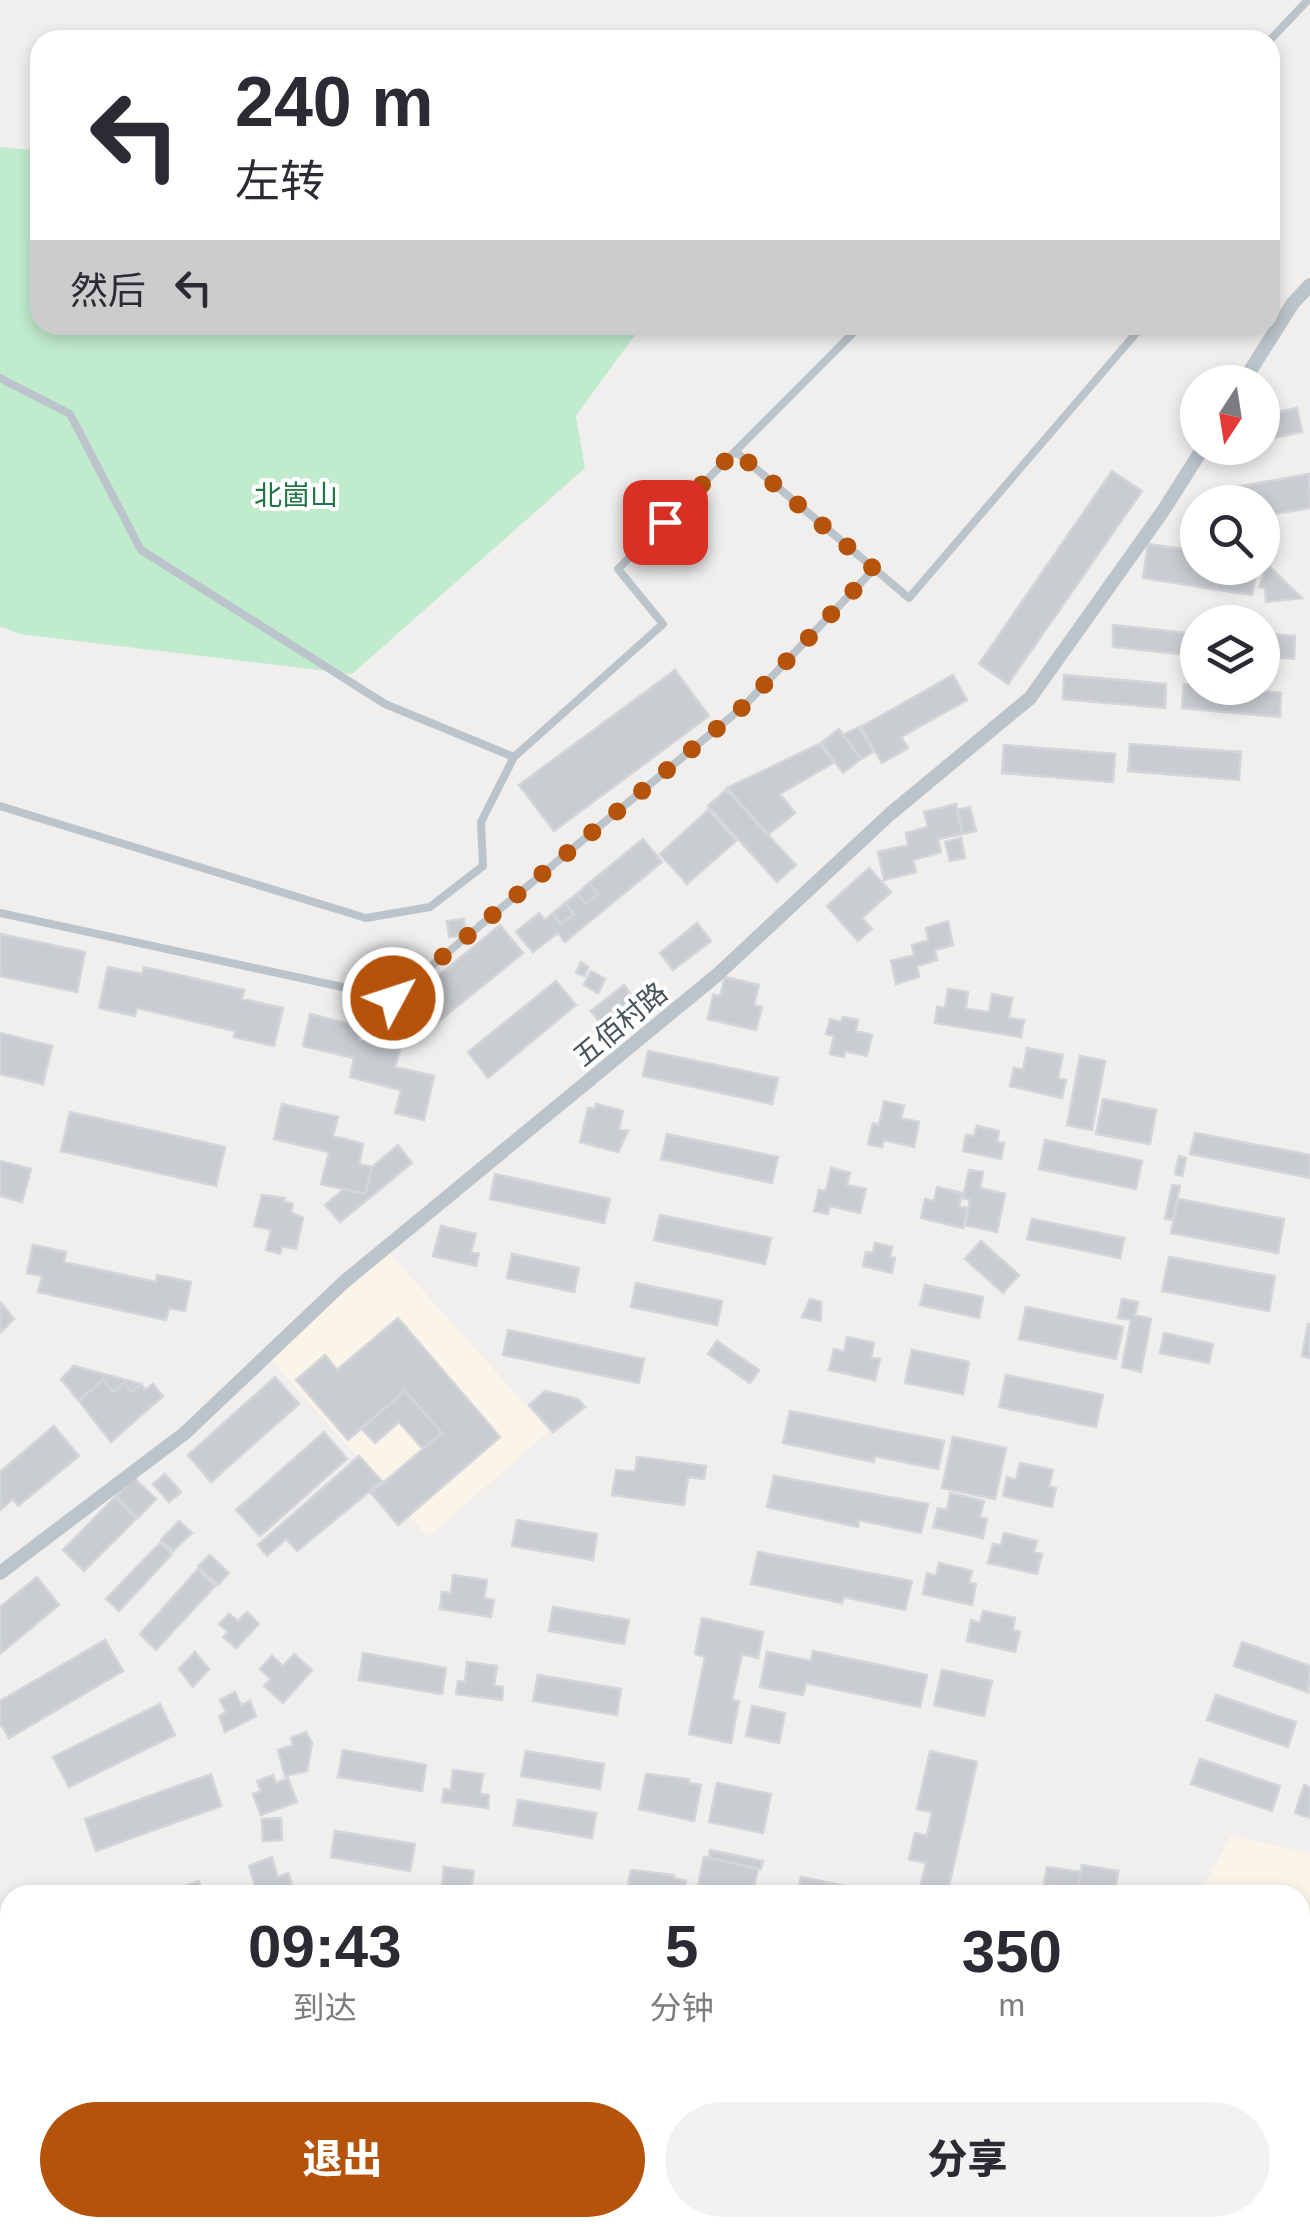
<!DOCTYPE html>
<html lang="zh">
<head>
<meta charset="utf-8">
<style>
	body { margin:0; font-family:Arial,"Noto Sans SC",sans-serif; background:#f2f2f3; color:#2b2b33; height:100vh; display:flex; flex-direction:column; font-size:38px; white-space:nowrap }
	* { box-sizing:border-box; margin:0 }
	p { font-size:32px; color:#7c7c81 }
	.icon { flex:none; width:55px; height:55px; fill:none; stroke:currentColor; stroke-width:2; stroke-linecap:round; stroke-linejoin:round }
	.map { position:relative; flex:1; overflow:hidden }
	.sheet { position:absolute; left:0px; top:1885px; width:1310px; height:352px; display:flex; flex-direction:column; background:#fff; border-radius:30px 30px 0 0; box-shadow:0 5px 15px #0003 }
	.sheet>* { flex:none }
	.banner { position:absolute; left:30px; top:30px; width:1250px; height:305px; border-radius:30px; box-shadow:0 5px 15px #0003; background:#fff; color:#2b2b33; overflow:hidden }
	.needle { width:65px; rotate:192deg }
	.fabs { position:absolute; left:1180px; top:365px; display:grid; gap:20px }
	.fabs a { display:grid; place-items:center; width:100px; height:100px; border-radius:50%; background:#fff; box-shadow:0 5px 15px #0003; font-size:50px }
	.pin { position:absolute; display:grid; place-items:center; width:85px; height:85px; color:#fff; margin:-42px; border-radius:20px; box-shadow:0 5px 15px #0006 }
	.me { position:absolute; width:110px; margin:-55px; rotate:50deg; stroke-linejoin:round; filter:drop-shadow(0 0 8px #0008) }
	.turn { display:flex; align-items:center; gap:35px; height:210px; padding:0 40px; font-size:45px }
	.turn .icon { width:130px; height:130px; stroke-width:2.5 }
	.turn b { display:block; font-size:70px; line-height:85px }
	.then { display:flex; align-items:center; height:95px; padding:0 40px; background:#0003; gap:20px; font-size:38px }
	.eta { display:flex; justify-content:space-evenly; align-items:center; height:170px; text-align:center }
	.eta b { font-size:60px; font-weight:800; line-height:70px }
	.primary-button { display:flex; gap:20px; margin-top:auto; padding:20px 40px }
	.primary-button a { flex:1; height:115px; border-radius:60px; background:#b45309; color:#fff; font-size:40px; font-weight:800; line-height:115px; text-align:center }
	.primary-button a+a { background:#f2f2f3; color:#2b2b33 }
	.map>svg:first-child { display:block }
	.commercial { fill:#faf4e9 }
	.green { fill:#c0ebcd }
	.building { fill:#c9ccd0; stroke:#d3d5d9; stroke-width:2.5 }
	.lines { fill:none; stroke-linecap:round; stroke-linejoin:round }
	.highway-tunnel { stroke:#c7c7c9; stroke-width:25; stroke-dasharray:25 12; stroke-linecap:butt }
	.lane { stroke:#bbc4ca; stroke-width:8 }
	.street { stroke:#bbc4ca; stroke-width:14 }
	.secondary { stroke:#bbc6ce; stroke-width:20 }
	.route { stroke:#b45309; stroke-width:18; stroke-dasharray:0 32.4 }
	.labels { text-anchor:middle; stroke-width:8; stroke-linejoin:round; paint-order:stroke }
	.park-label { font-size:28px; fill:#1f7543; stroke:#fff }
	.street-label { font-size:28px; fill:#48535a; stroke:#fff }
</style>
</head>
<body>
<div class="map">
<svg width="1310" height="2236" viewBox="0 0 1310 2236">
	<rect width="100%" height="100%" fill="#f1eeee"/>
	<path class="commercial" d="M389,1253L549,1431L428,1537L268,1356Z
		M1231,1836L1310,1853V2091L1300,2092V1895H1199Z"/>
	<path class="green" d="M0,147L40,151V325H642L576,416L585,468L352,674L19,634L0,626Z"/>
	<path class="building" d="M1297,408L1302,432L1262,440V415Z
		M1112,471L1142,491L1008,684L979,664Z
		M1309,474L1310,508L1262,516V502H1234L1230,488Z
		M1148,544L1198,551V568H1257L1252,595L1143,578Z
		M1266,563L1302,598L1266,602L1265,588L1260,587Z
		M1113,625L1198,634V656L1113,647Z
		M1262,633L1295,636L1294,659L1262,656Z
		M675,670L709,716L554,831L519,785Z
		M953,675L967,700L901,737L908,748L882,763L861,727Z
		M1064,675L1166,684L1165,708L1063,699Z
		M1184,684L1281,693L1280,717L1182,708Z
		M859,727L873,752L861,759L843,735Z
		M839,729L861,759L843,773L821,743Z
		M819,744L833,763L780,794L795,813L769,834L727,788Z
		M1130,744L1241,752L1239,780L1128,771Z
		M1004,745L1115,754L1113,782L1002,773Z
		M726,790L796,865L777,882L708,806Z
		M956,804L963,834L938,839L941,852L913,860L916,872L884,880L878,852L908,845L906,833L928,827L924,812Z
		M970,807L976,831L963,834L957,810Z
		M708,810L736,841L687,884L660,854Z
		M961,838L965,858L950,861L945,842Z
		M643,839L662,862L565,942L558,933L533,952L516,932L539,913L545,920L553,913L561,924L574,914L565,903L577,894L586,904L598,894L589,883Z
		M869,868L891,892L862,918L872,929L858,941L827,906Z
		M589,883L598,894L586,904L577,894Z
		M565,903L574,914L561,924L553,913Z
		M464,919L465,936L449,937L447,921Z
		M948,921L953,945L935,950L937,960L917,966L919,977L896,984L891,961L914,955L912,945L928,940L926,928Z
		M697,923L711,941L673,970L660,953Z
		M500,925L523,953L438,1022L416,994Z
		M0,934L85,952L77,992L0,976Z
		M581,962L588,967L585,976L576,973Z
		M108,967L142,974L144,967L244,990L242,999L283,1008L274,1046L234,1037L235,1031L137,1008L135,1016L99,1008Z
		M591,971L605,979L598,993L584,985Z
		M725,977L759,985L754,1005L762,1007L756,1030L708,1019L713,995L720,996Z
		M556,981L576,1005L488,1078L468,1052Z
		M624,985L638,1004L605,1029L591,1011Z
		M948,989L968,992L966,1009L989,1012L992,994L1012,998L1009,1018L1024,1020L1021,1037L935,1023L937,1007L945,1008Z
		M310,1014L362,1027L359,1040L400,1049L395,1067L434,1076L424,1120L395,1113L401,1090L350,1077L354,1058L303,1046Z
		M843,1017L858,1020L856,1031L872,1035L867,1056L845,1051L844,1057L830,1054L834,1036L826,1034L830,1019L841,1022Z
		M0,1033L52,1046L43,1084L0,1074Z
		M1027,1048L1063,1055L1058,1078L1066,1080L1062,1098L1010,1086L1014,1068L1023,1070Z
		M648,1051L778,1078L772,1104L643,1076Z
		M1080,1056L1105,1061L1092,1130L1067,1125Z
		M1103,1099L1156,1110L1150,1144L1096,1134Z
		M884,1101L904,1106L901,1118L919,1122L914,1147L884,1140L882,1147L868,1144L873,1123L879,1125Z
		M282,1104L338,1117L333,1136L363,1144L359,1164L372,1167L365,1194L321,1184L329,1152L274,1139Z
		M596,1104L623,1111L619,1129L628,1131L618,1152L580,1142L588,1108L595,1109Z
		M70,1112L225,1147L216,1186L61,1151Z
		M977,1126L999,1131L997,1142L1004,1143L1001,1159L963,1151L966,1135L974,1136Z
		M1195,1133L1310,1155V1178L1190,1154Z
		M667,1134L778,1157L772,1183L661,1159Z
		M1045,1140L1142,1161L1136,1189L1039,1169Z
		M398,1145L412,1163L340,1222L325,1205L344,1189L365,1194L372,1167Z
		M1179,1156L1186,1158L1182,1176L1175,1174Z
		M0,1161L31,1169L22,1202L0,1196Z
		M831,1168L850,1173L847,1185L866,1189L860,1213L830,1206L828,1214L814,1211L819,1190L826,1191Z
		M969,1170L983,1172L980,1188L1005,1194L997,1232L965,1225L970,1200L963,1198Z
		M495,1174L610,1199L604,1223L490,1199Z
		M1172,1185L1180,1186L1173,1220L1165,1219Z
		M937,1187L962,1193L959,1206L967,1208L963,1228L921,1218L925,1199L934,1201Z
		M262,1195L285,1198L283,1201L293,1204L291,1212L303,1218L296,1249L282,1246L280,1254L266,1250L271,1230L254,1226Z
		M1178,1199L1284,1219L1278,1253L1171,1233Z
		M660,1215L771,1238L765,1264L654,1240Z
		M1032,1219L1124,1238L1120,1258L1027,1239Z
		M441,1226L476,1234L471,1252L479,1254L476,1266L433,1256Z
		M981,1241L1019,1275L1003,1293L965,1259Z
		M875,1243L892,1247L890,1257L895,1258L892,1273L863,1266L866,1252L873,1253Z
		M33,1245L66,1252L64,1262L156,1282L157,1275L191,1282L185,1311L169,1308L166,1320L38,1292L42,1276L27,1273Z
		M512,1254L579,1268L574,1292L507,1278Z
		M1169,1257L1275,1276L1269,1311L1162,1291Z
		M636,1283L722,1301L717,1325L631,1307Z
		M925,1285L983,1297L979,1318L920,1305Z
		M810,1299L821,1302V1321L802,1317Z
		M1122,1299L1138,1302L1135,1315L1151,1319L1141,1372L1122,1367L1131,1320L1118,1318Z
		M0,1302L14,1319L0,1333Z
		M1026,1307L1123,1327L1116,1359L1019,1339Z
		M398,1318L500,1437L398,1525L371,1493L442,1433L405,1391L348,1440L296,1380L325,1355L337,1370Z
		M1308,1324L1310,1325V1358L1302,1356Z
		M508,1330L644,1359L639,1383L503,1355Z
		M1164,1333L1213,1344L1209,1363L1160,1353Z
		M847,1337L874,1343L871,1358L880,1359L875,1380L829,1370L834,1349L844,1352Z
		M717,1341L759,1370L750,1383L708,1354Z
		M912,1350L969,1362L963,1394L905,1383Z
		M74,1366L141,1384L131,1392L124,1382L113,1392L103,1379L79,1401L61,1379Z
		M1006,1375L1103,1395L1096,1427L999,1407Z
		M275,1377L299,1404L211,1482L188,1455Z
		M103,1379L113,1392L124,1382L131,1392L141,1384L145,1390L153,1384L163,1396L111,1442L79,1401Z
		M405,1391L442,1433L423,1449L399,1422L375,1443L361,1428Z
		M545,1391L578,1399L585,1407L553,1432L529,1405Z
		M790,1411L944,1441L938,1469L875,1456L874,1462L783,1443Z
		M54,1426L79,1456L18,1506L13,1499L0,1510V1472Z
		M324,1432L347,1459L260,1536L236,1510Z
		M953,1437L1006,1448L995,1499L942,1488Z
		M359,1456L382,1481L297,1551L286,1539L267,1556L258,1545Z
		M637,1457L706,1466L704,1479L688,1477L684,1505L612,1495L616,1470L635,1472Z
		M1020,1463L1053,1470L1049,1487L1056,1488L1052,1507L1003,1496L1007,1477L1016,1480Z
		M165,1474L181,1492L169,1502L153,1484Z
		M774,1476L928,1504L921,1533L859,1520L858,1527L767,1507Z
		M134,1478L156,1499L138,1518L116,1496Z
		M950,1493L984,1501L980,1517L987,1519L983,1538L933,1527L938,1508L947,1510Z
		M115,1497L136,1519L84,1571L63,1550Z
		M517,1520L597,1534L593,1560L512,1546Z
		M179,1521L192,1533L173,1551L161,1540Z
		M1004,1533L1037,1541L1034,1552L1042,1554L1037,1574L988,1563L993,1544L1001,1545Z
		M160,1543L172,1554L119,1611L106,1599Z
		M758,1552L912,1581L905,1610L844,1597L842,1603L751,1584Z
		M210,1555L229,1573L218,1585L198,1566Z
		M939,1563L972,1571L969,1583L976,1584L972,1605L923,1594L927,1573L936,1576Z
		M198,1569L215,1586L156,1650L140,1634Z
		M453,1575L487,1580L484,1598L494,1600L491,1617L440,1609L442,1592L451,1593Z
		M37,1577L59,1605L0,1654V1607Z
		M553,1607L629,1620L624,1644L549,1631Z
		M983,1611L1015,1618L1013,1630L1020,1632L1015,1652L967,1641L971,1620L980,1623Z
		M247,1612L259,1624L236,1648L223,1637L228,1632L219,1624L229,1614L238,1621Z
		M702,1618L763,1632L758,1658L742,1654L732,1700L739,1701L731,1743L689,1734L705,1657L695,1654Z
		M105,1640L123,1671L9,1738L0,1723V1701Z
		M1242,1642L1310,1666L1308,1692L1234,1666Z
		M813,1651L927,1675L920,1707L806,1683L803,1695L760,1687L767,1652L811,1661Z
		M195,1652L209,1669L193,1687L179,1669Z
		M363,1653L446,1668L442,1694L359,1680Z
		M294,1654L312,1670L283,1703L264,1686L271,1679L260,1669L272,1656L283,1666Z
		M467,1662L497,1666L494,1686L503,1687L502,1700L456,1694L458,1681L465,1682Z
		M942,1670L992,1681L984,1716L934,1705Z
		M538,1675L621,1689L617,1715L533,1701Z
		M235,1692L241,1705L250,1701L256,1716L225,1732L219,1716L226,1712L220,1700Z
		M1216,1695L1296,1722L1288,1747L1207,1720Z
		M160,1704L175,1735L69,1787L53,1757Z
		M752,1706L785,1713L779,1743L746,1736Z
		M306,1732L312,1743L307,1771L285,1776L278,1750L293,1745L291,1738Z
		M343,1750L426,1765L422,1791L338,1777Z
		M526,1751L604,1764L600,1789L521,1776Z
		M930,1751L977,1762L947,1895L919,1892L926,1863L909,1859L915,1833L927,1836L932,1812L917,1809Z
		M1200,1759L1280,1786L1272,1811L1191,1784Z
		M453,1770L483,1774L480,1794L489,1795L488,1808L442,1802L444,1789L451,1790Z
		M211,1774L221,1806L96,1851L85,1819Z
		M646,1774L689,1779V1783L701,1785L694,1821L639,1809Z
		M273,1775L276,1783L288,1778L297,1802L261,1815L253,1794L261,1791L257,1781Z
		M717,1783L771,1794L763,1833L709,1822Z
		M1304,1785L1310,1787V1818L1295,1813Z
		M518,1800L596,1813L592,1838L514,1825Z
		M281,1818L282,1840L263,1841L262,1819Z
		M335,1831L415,1844L410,1871L331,1857Z
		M710,1850L763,1861L761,1869L709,1858Z
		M272,1857L278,1877L288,1873L293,1888L275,1895H251L249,1888L255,1886L249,1866Z
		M704,1857L758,1869L752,1895H696Z
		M1082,1865L1118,1871L1115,1895H1052L1054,1885L1077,1890Z
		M444,1867L474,1871L471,1891L480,1892V1895H434L435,1887H442Z
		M1047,1867L1081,1872L1077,1890L1054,1885L1052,1895H1042Z
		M631,1870L674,1875V1878L686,1881L683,1895H626Z
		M801,1877L890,1895H797Z
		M199,1881L204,1895H159Z
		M800,1887L837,1895H798Z
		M10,1936V1975L0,1979V1940Z
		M1310,1955V2004L1300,2005V1957Z
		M1310,1955V2070L1300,2071V1957Z
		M10,2030V2058L0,2062V2034Z
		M630,2228H678L676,2236Z"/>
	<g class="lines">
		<path class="highway-tunnel" d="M1300,2221L1310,2219
			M1176,2236L1244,2228"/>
		<path class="lane" d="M1270,40L1308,0
			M0,378L70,414L141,550L385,704L514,757
			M735,451L909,598L1143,325
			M0,806L366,918L430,907L483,866L481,822L514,757L663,624L618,569L861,325
			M0,913L393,998L744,706L874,569"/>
		<path class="street" d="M1243,382L1293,303L1310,285
			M0,1573L185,1433L344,1282L717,975L890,814L1030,698L1163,511L1203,448"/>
		<path class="secondary" d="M1300,2199L1310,2197
			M1002,2236L1070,2228"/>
	</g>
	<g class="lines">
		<path class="route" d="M393,998L744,706L874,569L735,451L665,522"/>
	</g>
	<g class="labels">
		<g class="park-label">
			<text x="296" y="505">北崮山</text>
		</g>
		<g class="street-label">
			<text transform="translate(620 1024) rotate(-40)" y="10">五佰村路</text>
		</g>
	</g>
</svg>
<div class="fabs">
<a><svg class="needle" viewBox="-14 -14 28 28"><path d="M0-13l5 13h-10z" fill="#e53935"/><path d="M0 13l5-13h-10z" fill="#7c7c81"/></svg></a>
<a><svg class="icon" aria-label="search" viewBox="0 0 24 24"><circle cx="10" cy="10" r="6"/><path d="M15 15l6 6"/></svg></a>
<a><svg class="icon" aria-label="layers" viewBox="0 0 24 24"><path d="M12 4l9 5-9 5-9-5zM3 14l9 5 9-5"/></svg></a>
</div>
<div class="pin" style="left:665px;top:522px;background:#d93025"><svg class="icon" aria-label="arrive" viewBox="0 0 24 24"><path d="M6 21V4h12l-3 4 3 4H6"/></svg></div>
<svg class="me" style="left:393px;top:998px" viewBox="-20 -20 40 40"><circle r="17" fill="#b45309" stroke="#fff" stroke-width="3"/><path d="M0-11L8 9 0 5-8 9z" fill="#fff"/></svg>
<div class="banner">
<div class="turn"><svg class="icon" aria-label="left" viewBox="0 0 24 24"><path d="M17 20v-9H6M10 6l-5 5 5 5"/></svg><div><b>240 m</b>左转</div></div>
<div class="then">然后<svg class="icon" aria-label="left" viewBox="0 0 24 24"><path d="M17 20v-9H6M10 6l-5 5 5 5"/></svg></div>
</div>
<section class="sheet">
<div class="eta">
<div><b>09:43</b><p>到达</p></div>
<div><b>5</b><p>分钟</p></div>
<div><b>350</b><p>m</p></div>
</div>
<div class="primary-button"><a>退出</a><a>分享</a></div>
</section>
</div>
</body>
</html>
